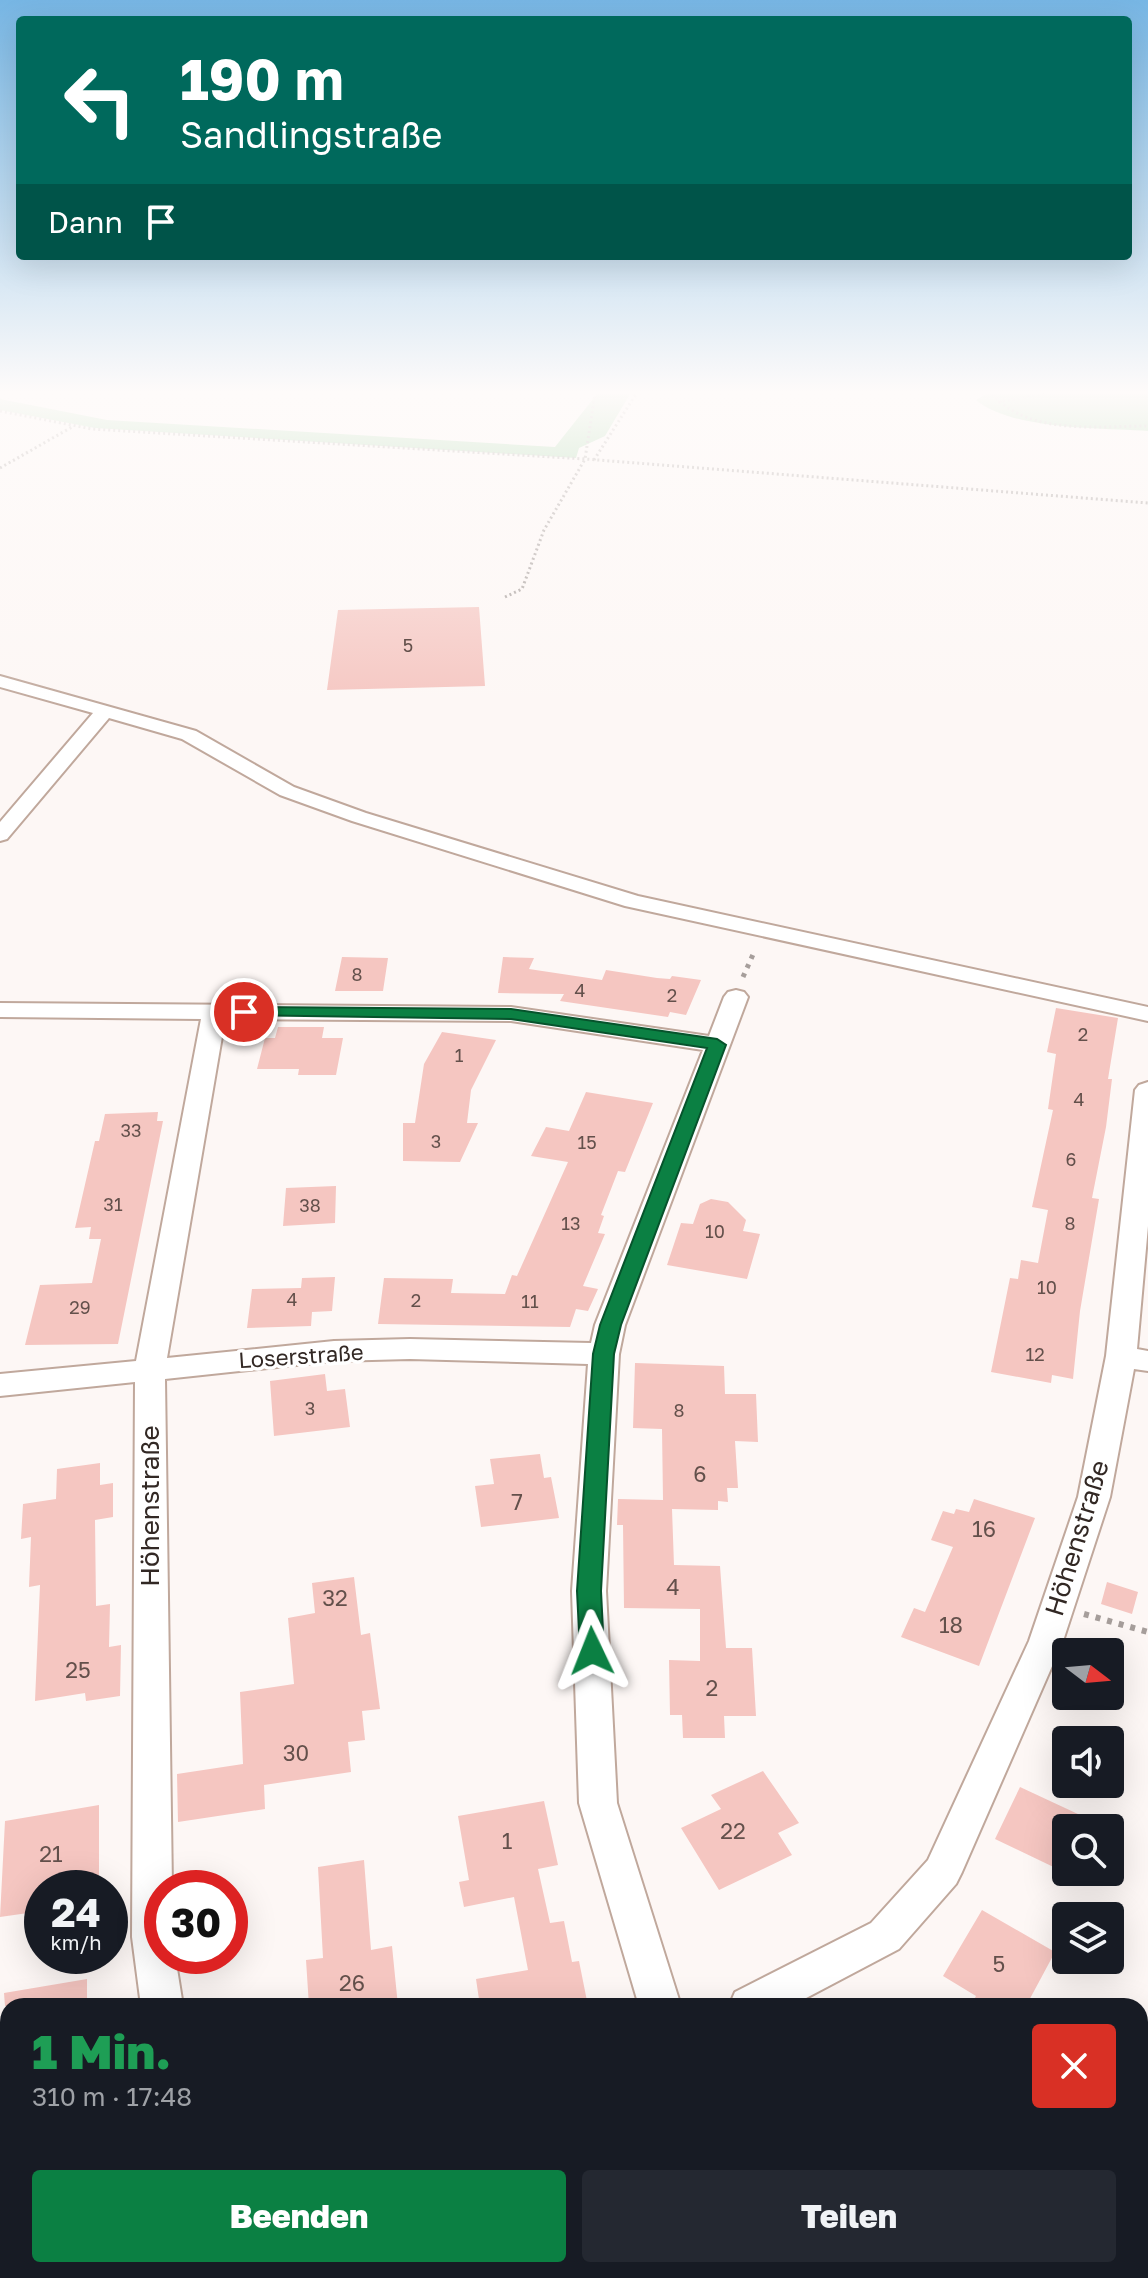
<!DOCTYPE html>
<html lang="de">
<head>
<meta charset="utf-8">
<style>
	body { margin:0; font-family:"Golos Text",sans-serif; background:#242831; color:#f1f3f6; height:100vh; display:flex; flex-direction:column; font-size:30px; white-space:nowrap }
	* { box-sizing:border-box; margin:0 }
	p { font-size:26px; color:#9ea1a6 }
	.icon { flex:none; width:44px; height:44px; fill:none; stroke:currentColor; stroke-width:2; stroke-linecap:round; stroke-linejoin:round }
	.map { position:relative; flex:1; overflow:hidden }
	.sheet { position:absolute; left:0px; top:1998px; width:1148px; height:280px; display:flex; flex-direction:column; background:#171b24; border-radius:24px 24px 0 0; box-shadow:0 8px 32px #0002 }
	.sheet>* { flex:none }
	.hud { position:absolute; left:16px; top:16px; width:1116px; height:244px; border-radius:8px; box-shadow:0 8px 32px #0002; background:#00695c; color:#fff; overflow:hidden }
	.needle { width:52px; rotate:106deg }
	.controls { position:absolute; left:1052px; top:1638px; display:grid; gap:16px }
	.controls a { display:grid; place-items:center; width:72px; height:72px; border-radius:8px; background:#171b24; box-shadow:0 8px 32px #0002; font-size:40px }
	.speed { position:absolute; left:24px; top:1870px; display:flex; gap:16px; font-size:40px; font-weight:700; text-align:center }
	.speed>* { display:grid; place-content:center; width:104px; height:104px; border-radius:50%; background:#171b24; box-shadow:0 8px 32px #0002; line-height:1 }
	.speed small { font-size:20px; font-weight:400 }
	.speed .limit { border:12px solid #d22; background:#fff; color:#111 }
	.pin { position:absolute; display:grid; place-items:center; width:68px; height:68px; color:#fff; margin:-34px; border:4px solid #fff; border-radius:50%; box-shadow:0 2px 8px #0007 }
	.me { position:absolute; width:88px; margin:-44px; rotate:358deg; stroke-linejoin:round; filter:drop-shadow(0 0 6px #0008) }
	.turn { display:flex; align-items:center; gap:28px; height:168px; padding:0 32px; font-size:36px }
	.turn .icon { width:104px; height:104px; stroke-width:2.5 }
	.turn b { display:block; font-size:56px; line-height:68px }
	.then { display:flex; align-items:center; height:76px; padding:0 32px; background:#0003; gap:16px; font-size:30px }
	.round { display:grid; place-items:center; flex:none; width:84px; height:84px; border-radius:8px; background:#242831 }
	.head { display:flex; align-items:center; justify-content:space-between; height:136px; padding:0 32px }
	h1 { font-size:48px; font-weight:800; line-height:60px; color:#1e9e55 }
	.cta { display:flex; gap:16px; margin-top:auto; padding:16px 32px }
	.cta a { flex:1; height:92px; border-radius:8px; background:#0b8043; color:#fff; font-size:32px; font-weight:800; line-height:92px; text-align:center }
	.cta a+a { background:#242831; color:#f1f3f6 }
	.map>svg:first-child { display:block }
	.forest { fill:#9cd3a0 }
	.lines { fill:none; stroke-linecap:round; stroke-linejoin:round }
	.stream { stroke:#6fb8dd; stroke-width:14 }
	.building { fill:#f5c6c1 }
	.minor-casing { stroke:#c0a89c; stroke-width:4 }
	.path-far2 { stroke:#a69e9b; stroke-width:3; stroke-dasharray:2 3; stroke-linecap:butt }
	.path-far1 { stroke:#a69e9b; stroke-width:5; stroke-dasharray:4 6; stroke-linecap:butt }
	.path { stroke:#a69e9b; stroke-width:6; stroke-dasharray:5 7; stroke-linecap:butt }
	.minor { fill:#fff; fill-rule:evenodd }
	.route { fill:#0b8043; stroke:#07532c; stroke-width:2 }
	.labels { text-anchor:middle; stroke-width:7; stroke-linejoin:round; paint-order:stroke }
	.number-label { font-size:18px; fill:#63504b }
	.street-label { font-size:22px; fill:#322824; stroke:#fff }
	.near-number-label { font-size:22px; fill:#63504b }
	.near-street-label { font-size:26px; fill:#322824; stroke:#fff }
</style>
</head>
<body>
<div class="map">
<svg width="1148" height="2278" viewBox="0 0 1148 2278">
	<rect width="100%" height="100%" fill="#fdf7f5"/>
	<path class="forest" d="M597,394H630L605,436L579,448L576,458L95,428L0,410V399L107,420L555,447Z
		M986,394H1148V431C1100,428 1012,430 976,400Z"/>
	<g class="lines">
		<path class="stream" d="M1140,2265L1148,2278"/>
	</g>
	<path class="building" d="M479,607L485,686L327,690L338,610Z
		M342,957L388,958L383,991H335Z
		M503,957L534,958L529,969L602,980L606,970L657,978L670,979L672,976L701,980L686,1015L670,1012L668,1017L560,1001L564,994L498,993Z
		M1056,1008L1118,1018L1108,1079H1112L1106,1127L1092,1198L1099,1199L1080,1311L1073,1379L1052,1375L1051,1383L991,1372L1010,1278L1018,1279L1021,1260L1038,1263L1048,1210L1032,1207L1053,1110L1048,1109L1056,1054L1047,1052Z
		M278,1027H324L322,1038H343L336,1075H298L299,1069H257L265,1038H275Z
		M442,1032L496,1040L471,1090L467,1123H478L460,1162L403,1161V1123H415L424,1064Z
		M586,1092L653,1103L625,1172L618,1171L601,1215L604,1216L598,1233L605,1234L583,1286L598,1289L588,1311L576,1309L570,1327L378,1324L384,1278L453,1279L451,1293L505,1294L512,1275L517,1276L568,1162L531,1156L546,1127L569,1131Z
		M158,1112L157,1121H163L118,1344L25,1345L40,1285L92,1283L101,1239H89L91,1227L75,1228L95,1141H99L105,1114Z
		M336,1186L335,1223L283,1226L286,1188Z
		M711,1199L728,1202L746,1220L743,1231L760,1234L747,1279L667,1265L681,1223L693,1224L700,1204Z
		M335,1277L332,1311L312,1312L311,1326L247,1328L252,1289L301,1288L302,1278Z
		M635,1363L724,1366L725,1394H756L758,1442L735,1441L738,1488H727L728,1502L718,1501V1510L672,1509L674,1565L720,1566L726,1648H752L756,1716H724L725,1738H683L682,1715H670L669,1660L700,1661V1609L624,1608L623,1525H617L618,1499L663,1500L662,1429L633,1428Z
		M325,1374L327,1391L345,1389L350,1427L274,1436L270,1381Z
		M540,1454L544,1478L551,1477L559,1518L481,1527L475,1486L494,1484L490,1459Z
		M100,1463V1485L113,1483V1517L95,1520L96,1606L110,1604L109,1647L121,1645L120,1696L86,1701L85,1693L35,1701L40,1585L29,1587L31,1537L21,1539L23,1504L56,1499L57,1469Z
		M974,1499L1035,1518L979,1666L901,1637L914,1608L925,1612L953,1547L931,1540L943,1511L954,1514L956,1509L969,1512Z
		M354,1577L361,1635L370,1633L380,1709L362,1711L365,1740L348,1742L351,1772L264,1785L265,1809L178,1822L177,1774L243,1764L240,1692L294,1684L288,1618L315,1613L312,1583Z
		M1107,1582L1138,1592L1132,1614L1101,1604Z
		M763,1771L799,1823L778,1833L792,1855L719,1890L681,1828L721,1809L711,1795Z
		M1020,1787L1108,1828H1066V1873L995,1839Z
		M544,1801L558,1865L538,1869L550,1923L564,1921L572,1962L579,1961L588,2006H480L476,1979L528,1970L514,1897L464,1907L459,1882L469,1880L458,1816Z
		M99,1805V1888H42V1911L0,1917L5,1821Z
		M364,1860L371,1950L392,1946L398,2006H309L306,1960L323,1958L318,1867Z
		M982,1910L1055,1952L1026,2006H971L976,1996L943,1976Z
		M87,1979V2006H5L4,1993Z"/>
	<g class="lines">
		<defs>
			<path id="minor" d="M0,676L196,731L294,787L366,813L638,896L1148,1007V1021L625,906L352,821L280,795L182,739L109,718L7,839L0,841V822L93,713L0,687Z
				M736,990L744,992L748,997L625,1325L619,1354L606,1591L617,1803L681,2006H639L579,1803L572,1591L588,1364L410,1359L334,1361L165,1379L172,1888H162V1956H175L183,2006H141L132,1937L135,1382L0,1396V1374L136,1361L201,1019L0,1017V1003L511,1007L709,1036L724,997L728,992ZM225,1019L511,1021L703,1050L595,1325L591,1343L410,1339L334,1341L167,1358Z
				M1148,1082V1226L1137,1349L1148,1351V1371L1134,1369L1110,1497L1063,1641L962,1872L956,1884L899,1949L791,2006H729L735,1992L871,1923L928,1860L1029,1641L1078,1497L1106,1356L1135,1090L1139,1085Z"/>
		</defs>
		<use href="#minor" class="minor-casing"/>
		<path class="path-far2" d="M993,394C1028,436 1099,426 1148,426
			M998,402L1044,394
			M0,411L92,429L585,459L1148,503
			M594,460L636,394
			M0,468L72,427
			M505,597L522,589L544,530L585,459L595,394"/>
		<path class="path-far1" d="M743,977L755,950"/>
		<path class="path" d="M1084,1614L1148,1632"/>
		<use href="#minor" class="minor"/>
	</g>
	<linearGradient id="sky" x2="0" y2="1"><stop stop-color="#77b6e4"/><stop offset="0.55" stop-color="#fefbfa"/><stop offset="1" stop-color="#fefbfa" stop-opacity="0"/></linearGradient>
	<rect width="1148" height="713" fill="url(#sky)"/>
	<path class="route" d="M244,1007L511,1009L717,1039L726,1045L621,1325L614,1354L601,1591L604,1651L600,1658L592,1661L583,1658L580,1651L577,1591L593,1354L600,1325L707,1048L511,1019L238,1015L235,1012L238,1008Z"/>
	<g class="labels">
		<g class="number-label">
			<text x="408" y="652">5</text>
			<text x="357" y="981">8</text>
			<text x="580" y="997">4</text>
			<text x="672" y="1002">2</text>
			<text x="1083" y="1041">2</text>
			<text x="459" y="1062">1</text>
			<text x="1079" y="1106">4</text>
			<text x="131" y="1137">33</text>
			<text x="436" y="1148">3</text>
			<text x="587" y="1149">15</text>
			<text x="1071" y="1166">6</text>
			<text x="113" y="1211">31</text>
			<text x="310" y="1212">38</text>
			<text x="571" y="1230">13</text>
			<text x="1070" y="1230">8</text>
			<text x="715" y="1238">10</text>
			<text x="1047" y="1294">10</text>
			<text x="292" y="1306">4</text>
			<text x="416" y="1307">2</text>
			<text x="530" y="1308">11</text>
			<text x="80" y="1314">29</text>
			<text x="1035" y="1361">12</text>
			<text x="310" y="1415">3</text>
			<text x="679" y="1417">8</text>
		</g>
		<g class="street-label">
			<text transform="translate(301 1356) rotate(-4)" y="8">Loserstraße</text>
		</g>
		<g class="near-number-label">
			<text x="700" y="1482">6</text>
			<text x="517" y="1510">7</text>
			<text x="984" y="1537">16</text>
			<text x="673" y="1595">4</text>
			<text x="335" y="1606">32</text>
			<text x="951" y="1633">18</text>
			<text x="78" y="1678">25</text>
			<text x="712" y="1696">2</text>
			<text x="296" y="1761">30</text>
			<text x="733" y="1839">22</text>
			<text x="507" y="1849">1</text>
			<text x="51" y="1862">21</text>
			<text x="999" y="1972">5</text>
			<text x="352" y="1991">26</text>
		</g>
		<g class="near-street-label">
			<text transform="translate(150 1506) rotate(-90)" y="9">Höhenstraße</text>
			<text transform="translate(1077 1538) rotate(-73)" y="9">Höhenstraße</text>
		</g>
	</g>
</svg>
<div class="controls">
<a><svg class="needle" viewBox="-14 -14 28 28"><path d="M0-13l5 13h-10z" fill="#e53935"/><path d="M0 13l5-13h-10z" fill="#9ea1a6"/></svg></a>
<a><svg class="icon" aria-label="sound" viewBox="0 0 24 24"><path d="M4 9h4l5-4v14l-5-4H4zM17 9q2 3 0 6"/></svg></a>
<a><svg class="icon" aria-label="search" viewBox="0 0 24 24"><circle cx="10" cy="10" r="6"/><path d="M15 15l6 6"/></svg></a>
<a><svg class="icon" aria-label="layers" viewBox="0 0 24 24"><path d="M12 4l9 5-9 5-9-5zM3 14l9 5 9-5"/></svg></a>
</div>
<div class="speed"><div>24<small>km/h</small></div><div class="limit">30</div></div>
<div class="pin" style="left:244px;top:1012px;background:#d93025"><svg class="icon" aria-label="arrive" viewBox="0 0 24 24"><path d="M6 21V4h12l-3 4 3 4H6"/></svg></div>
<svg class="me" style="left:592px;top:1651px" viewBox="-20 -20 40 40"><path d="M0-17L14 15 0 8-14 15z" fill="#0b8043" stroke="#fff" stroke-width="4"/></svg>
<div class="hud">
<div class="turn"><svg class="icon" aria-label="left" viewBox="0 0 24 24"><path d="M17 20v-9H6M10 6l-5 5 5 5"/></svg><div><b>190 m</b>Sandlingstraße</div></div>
<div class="then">Dann<svg class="icon" aria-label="arrive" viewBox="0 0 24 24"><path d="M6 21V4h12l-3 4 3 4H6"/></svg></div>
</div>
<section class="sheet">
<div class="head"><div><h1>1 Min.</h1><p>310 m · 17:48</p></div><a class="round" style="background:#d93025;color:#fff"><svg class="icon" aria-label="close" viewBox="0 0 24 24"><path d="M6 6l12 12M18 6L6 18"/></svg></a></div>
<div class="cta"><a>Beenden</a><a>Teilen</a></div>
</section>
</div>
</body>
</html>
